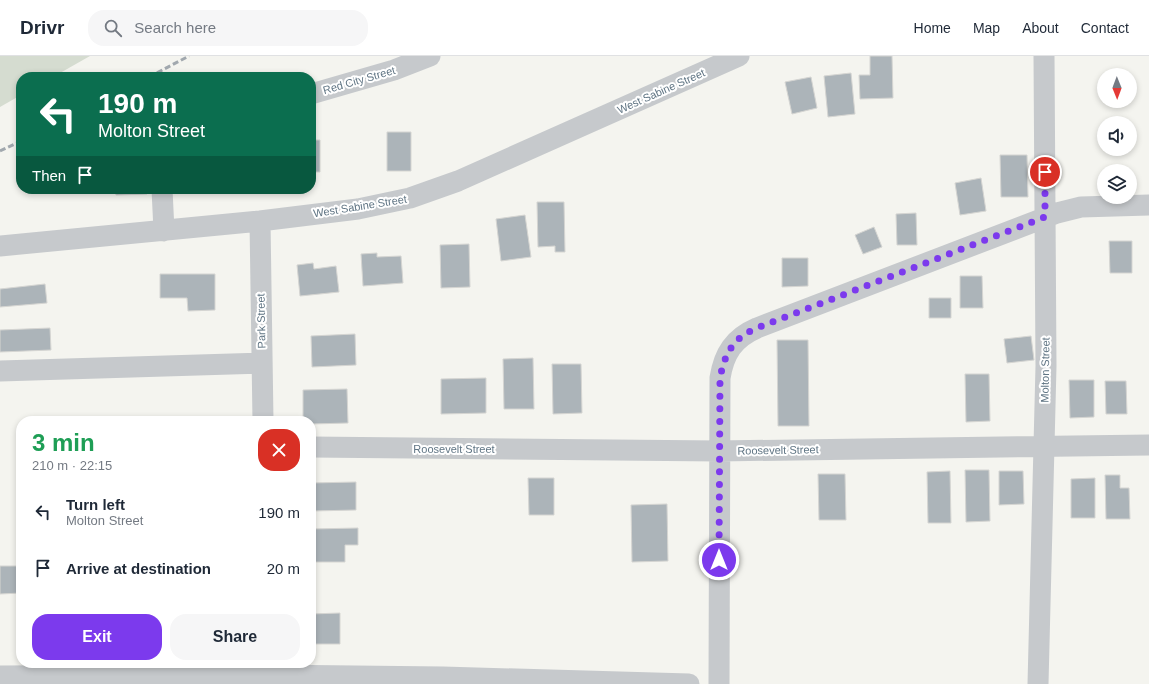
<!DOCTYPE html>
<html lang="en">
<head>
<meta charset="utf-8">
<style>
	body { margin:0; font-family:Arial,sans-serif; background:#f6f6f7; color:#1f2937; height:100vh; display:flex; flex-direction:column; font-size:15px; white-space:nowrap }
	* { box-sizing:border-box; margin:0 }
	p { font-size:13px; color:#747a83 }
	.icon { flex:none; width:22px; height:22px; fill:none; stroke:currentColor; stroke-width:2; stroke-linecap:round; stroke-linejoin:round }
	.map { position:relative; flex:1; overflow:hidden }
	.panel { position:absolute; left:16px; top:360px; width:300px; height:252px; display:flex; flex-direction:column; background:#fff; border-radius:16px; box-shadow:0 2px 6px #0003 }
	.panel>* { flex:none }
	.hud { position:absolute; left:16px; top:16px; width:300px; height:122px; border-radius:16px; box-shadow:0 2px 6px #0003; background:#0b6e4f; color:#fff; overflow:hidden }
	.needle { width:26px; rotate:179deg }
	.tools { position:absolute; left:1097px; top:12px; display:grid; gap:8px }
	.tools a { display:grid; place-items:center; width:40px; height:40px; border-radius:50%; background:#fff; box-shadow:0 2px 6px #0003; font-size:20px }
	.pin { position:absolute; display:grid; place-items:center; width:34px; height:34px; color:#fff; margin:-17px; border:2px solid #fff; border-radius:50%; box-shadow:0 1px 4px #0007 }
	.me { position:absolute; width:44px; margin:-22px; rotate:0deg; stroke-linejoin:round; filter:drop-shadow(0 0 3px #0008) }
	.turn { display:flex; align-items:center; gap:14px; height:84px; padding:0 16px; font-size:18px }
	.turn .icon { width:52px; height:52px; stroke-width:2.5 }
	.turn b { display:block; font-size:28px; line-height:34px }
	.then { display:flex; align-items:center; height:38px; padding:0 16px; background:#0003; gap:8px; font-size:15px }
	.round { display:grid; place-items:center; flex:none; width:42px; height:42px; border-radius:16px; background:#f6f6f7 }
	.headline { display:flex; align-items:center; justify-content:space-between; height:68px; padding:0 16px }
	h1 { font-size:24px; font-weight:700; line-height:30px; color:#1e9e55 }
	.button { display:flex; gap:8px; margin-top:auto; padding:8px 16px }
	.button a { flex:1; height:46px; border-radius:16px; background:#7c3aed; color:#fff; font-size:16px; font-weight:700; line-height:46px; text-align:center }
	.button a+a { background:#f6f6f7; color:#1f2937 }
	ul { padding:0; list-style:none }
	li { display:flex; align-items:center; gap:12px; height:56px; padding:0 16px }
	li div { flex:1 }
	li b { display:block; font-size:15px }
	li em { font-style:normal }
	header { display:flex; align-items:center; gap:24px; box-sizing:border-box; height:56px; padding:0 20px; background:#fff; border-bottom:1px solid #e0e1e3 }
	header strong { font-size:19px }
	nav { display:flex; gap:22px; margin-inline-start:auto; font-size:14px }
	.search { width:280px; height:36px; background:#f6f6f7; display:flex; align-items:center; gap:10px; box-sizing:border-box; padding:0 14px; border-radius:16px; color:#747a83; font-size:15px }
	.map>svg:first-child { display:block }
	.green { fill:#d5dcd0 }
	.building { fill:#acb4b9; stroke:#d5d5d2 }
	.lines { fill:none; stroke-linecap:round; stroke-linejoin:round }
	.minor { stroke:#c6c9cc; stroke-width:21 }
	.rail { stroke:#a1a8ae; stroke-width:3; stroke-dasharray:6 3; stroke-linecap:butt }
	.route { stroke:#7c3aed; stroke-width:7; stroke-dasharray:0 12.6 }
	.labels { text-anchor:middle; stroke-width:4; stroke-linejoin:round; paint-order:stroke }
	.street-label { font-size:11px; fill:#607584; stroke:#fff }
</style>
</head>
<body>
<header>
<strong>Drivr</strong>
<div class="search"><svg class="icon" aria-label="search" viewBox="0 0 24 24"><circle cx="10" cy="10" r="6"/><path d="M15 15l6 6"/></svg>Search here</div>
<nav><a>Home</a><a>Map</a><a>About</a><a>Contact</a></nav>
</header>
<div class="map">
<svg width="1149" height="628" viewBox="0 0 1149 628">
	<rect width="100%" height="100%" fill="#f4f4ef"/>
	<path class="green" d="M0,0H90L53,21H21V39L0,51Z"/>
	<path class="building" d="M870,0H892L893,42L860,43L859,19H870Z
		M851,17L855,58L828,61L824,20Z
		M811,21L817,52L792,58L785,26Z
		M387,76H411V115H387Z
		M311,84H320V116H311Z
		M1000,99H1027L1028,141H1001Z
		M981,122L986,155L960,159L955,127Z
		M115,133H147V138L116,139Z
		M537,146H564L565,196H555V190L538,191Z
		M916,157L917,189H897L896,158Z
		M525,159L531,201L501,205L496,163Z
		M874,171L882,191L863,198L855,179Z
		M1109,185H1132V217H1110Z
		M469,188L470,231L441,232L440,189Z
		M377,197V201L401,200L403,227L363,230L361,198Z
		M782,202H808V230L782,231Z
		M313,207L314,213L336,210L339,236L300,240L297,209Z
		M160,218H215V254L188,255L187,242H160Z
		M960,220H982L983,252H960Z
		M45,228L47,247L0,251V233Z
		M929,242H951V262H929Z
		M50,272L51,294L0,296V274Z
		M355,278L356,309L312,311L311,280Z
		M1031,280L1034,304L1007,307L1004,283Z
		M777,284H808L809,370H778Z
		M533,302L534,353H504L503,303Z
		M552,308H581L582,357L553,358Z
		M965,318H989L990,365L966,366Z
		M486,322V357L441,358V323Z
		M1069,324H1094V361L1070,362Z
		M1105,325H1126L1127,358H1106Z
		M347,333L348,367L311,368V365H303V334Z
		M965,414H989L990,465L966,466Z
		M950,415L951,467H928L927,416Z
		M999,415H1023L1024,448L999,449Z
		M818,418H845L846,464H819Z
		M1105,419H1120V432H1129L1130,463H1106Z
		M528,422H554V459H529Z
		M1095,422V462H1071V423Z
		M356,426V454L311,455V427Z
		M667,448L668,505L632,506L631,449Z
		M358,472V489H345V506H313L312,473Z
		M0,510H21V537L0,538Z
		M340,557V588H311V558Z"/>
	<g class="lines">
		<path class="minor" d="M311,38L394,14L430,0
			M162,133L164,175
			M260,165L263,365
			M0,190L260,165L358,153L410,142L458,125L739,0
			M0,315L262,307
			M311,391L719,395L1149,389
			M0,620L267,619L443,621L689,628
			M719,628L720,322C724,297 734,282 757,272L1057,157L1081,151L1149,149
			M1038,628L1046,310L1044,0"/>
		<path class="rail" d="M149,21L189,0
			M0,95L21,85"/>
	</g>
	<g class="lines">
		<path class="route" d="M719,504L720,322C725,297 733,282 757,272L1045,161V116"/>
	</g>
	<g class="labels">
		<g class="street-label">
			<text transform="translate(359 24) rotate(-16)" y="4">Red City Street</text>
			<text transform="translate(661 35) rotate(-24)" y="4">West Sabine Street</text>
			<text transform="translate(360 150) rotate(-9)" y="4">West Sabine Street</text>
			<text transform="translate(261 265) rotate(-91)" y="4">Park Street</text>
			<text transform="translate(1045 314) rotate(-89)" y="4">Molton Street</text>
			<text x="454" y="397">Roosevelt Street</text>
			<text transform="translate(778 394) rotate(-1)" y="4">Roosevelt Street</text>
		</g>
	</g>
</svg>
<div class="tools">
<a><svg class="needle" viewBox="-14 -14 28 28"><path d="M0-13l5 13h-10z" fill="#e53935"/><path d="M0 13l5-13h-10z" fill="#747a83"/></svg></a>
<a><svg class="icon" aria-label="sound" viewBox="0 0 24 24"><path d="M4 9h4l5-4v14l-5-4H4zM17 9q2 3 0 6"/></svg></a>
<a><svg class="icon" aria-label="layers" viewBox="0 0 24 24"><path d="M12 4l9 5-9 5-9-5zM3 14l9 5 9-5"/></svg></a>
</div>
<div class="pin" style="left:1045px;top:116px;background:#d93025"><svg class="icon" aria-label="arrive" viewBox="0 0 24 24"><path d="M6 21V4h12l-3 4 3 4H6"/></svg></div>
<svg class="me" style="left:719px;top:504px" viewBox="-20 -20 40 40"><circle r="17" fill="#7c3aed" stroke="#fff" stroke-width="3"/><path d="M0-11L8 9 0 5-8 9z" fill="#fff"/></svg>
<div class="hud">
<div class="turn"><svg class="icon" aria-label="left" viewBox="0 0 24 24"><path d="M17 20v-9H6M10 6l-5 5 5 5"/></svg><div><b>190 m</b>Molton Street</div></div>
<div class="then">Then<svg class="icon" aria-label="arrive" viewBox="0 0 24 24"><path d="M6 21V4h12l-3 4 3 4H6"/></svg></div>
</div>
<section class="panel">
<div class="headline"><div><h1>3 min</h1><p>210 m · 22:15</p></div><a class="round" style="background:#d93025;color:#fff"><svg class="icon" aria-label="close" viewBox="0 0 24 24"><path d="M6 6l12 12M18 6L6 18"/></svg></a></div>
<ul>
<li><svg class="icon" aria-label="left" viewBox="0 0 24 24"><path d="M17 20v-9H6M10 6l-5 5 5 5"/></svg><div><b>Turn left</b><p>Molton Street</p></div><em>190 m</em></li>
<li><svg class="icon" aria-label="arrive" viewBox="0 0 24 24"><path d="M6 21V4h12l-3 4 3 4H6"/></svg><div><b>Arrive at destination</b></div><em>20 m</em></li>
</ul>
<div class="button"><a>Exit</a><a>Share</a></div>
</section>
</div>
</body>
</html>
